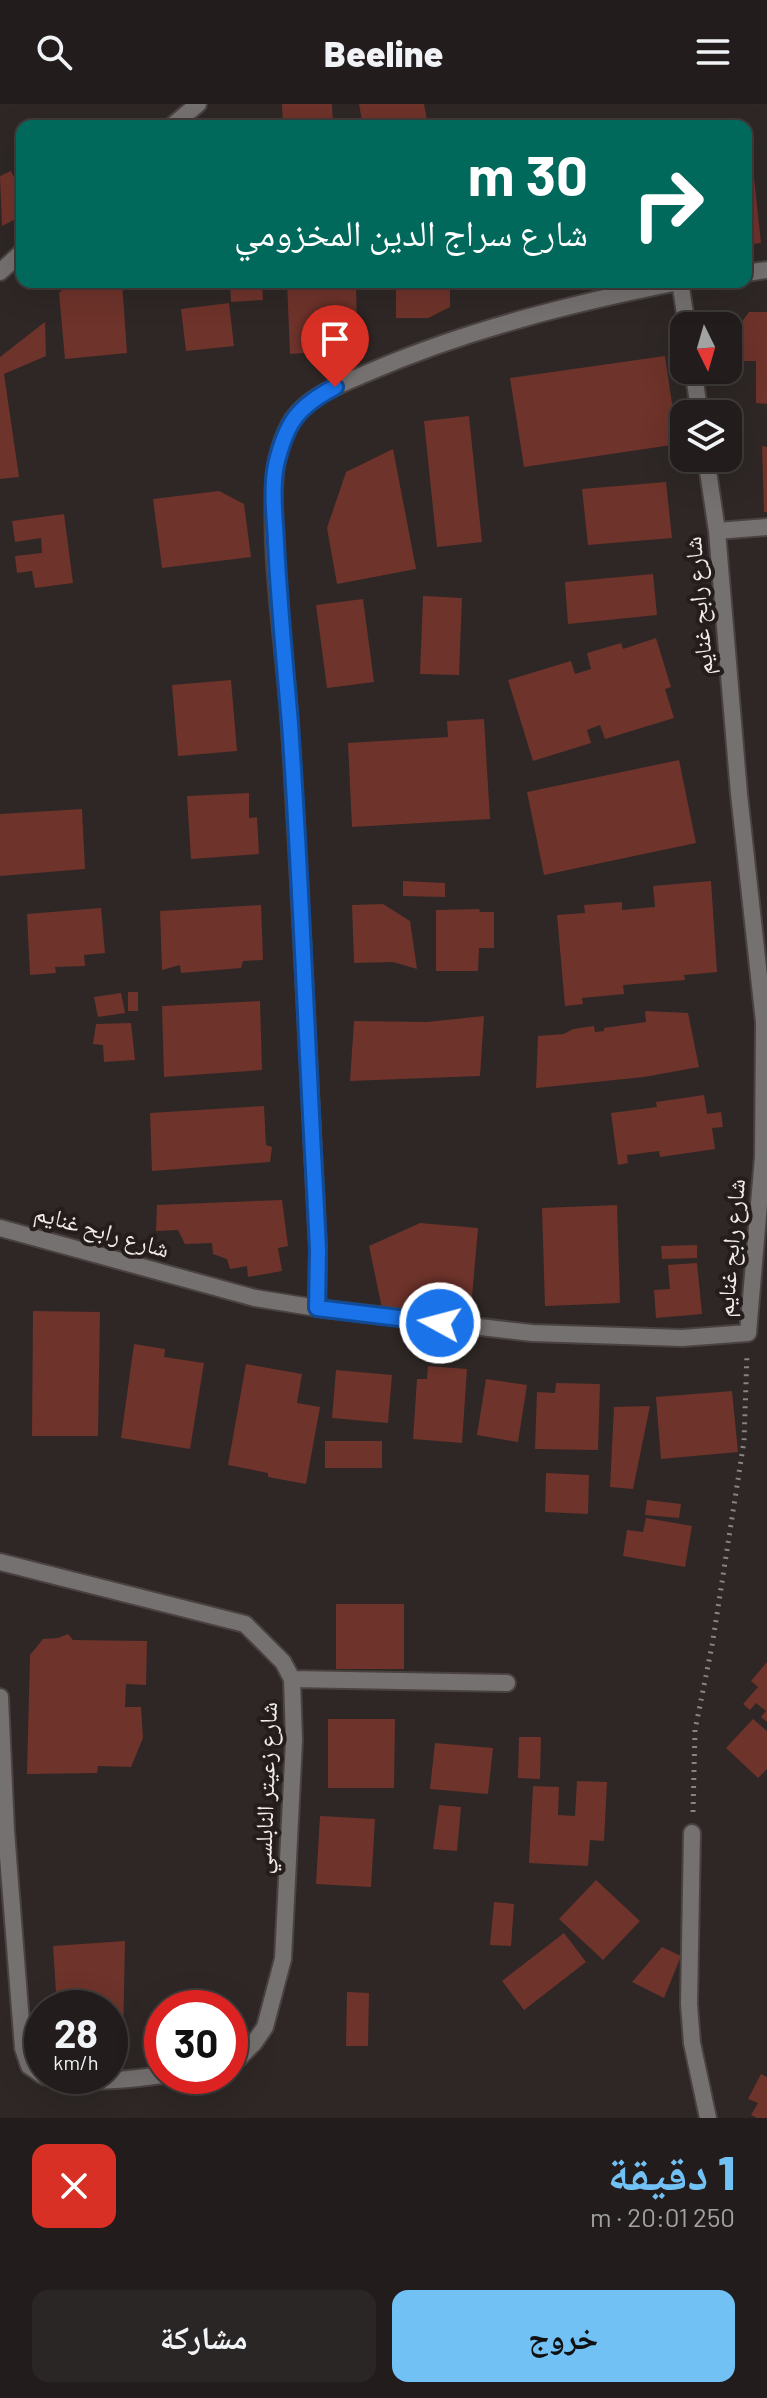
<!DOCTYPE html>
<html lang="ar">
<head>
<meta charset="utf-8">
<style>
	body { margin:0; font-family:Barlow,"Noto Naskh Arabic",sans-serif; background:#2a2625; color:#f1f3f6; direction:rtl; height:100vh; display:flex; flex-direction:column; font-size:30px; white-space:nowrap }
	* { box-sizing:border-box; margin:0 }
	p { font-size:26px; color:#a2a2a3 }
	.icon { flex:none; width:44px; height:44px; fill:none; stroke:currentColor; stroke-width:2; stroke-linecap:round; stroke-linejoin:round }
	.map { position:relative; height:2014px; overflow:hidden; direction:ltr }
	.side { display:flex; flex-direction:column; background:#221d1c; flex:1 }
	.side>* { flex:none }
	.top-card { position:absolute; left:16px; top:16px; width:736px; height:168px; border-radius:16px; box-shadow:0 8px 32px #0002,0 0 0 2px #3f3b3b; direction:rtl; background:#00695c; color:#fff; overflow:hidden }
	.needle { width:52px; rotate:175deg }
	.tools { position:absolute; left:670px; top:208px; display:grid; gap:16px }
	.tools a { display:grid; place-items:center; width:72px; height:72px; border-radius:16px; background:#221d1c; box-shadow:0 8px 32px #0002,0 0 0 2px #3f3b3b; font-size:40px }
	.speed { position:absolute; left:24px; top:1886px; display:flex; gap:16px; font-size:40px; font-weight:700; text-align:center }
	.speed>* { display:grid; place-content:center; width:104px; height:104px; border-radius:50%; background:#221d1c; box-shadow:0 8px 32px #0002,0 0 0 2px #3f3b3b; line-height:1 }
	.speed small { font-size:20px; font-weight:400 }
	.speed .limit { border:12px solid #d22; background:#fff; color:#111 }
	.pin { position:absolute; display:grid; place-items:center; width:68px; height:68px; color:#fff; margin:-82px -34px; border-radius:50% 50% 50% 0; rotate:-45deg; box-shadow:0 0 8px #0007 }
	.pin .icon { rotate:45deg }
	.me { position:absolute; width:88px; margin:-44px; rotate:277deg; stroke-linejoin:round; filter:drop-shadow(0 0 6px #0008) }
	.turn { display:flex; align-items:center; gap:28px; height:168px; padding:0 32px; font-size:36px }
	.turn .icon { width:104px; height:104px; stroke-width:2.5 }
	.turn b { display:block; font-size:56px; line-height:68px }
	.round { display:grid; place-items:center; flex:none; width:84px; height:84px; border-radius:16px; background:#2a2625 }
	.summary { display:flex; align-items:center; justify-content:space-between; height:136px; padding:0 32px }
	h1 { font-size:48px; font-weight:800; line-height:60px; color:#72c1f5 }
	.action { display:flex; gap:16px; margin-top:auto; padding:16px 32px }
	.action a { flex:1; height:92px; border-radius:16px; background:#72c1f5; color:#111; font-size:32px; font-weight:800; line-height:92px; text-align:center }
	.action a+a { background:#2a2625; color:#f1f3f6 }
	header { display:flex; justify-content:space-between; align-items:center; height:104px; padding:0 32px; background:#221d1c; font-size:36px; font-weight:800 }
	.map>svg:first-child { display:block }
	.building { fill:#6e332b }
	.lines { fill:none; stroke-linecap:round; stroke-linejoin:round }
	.minor-casing { stroke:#494241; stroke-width:20 }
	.path { stroke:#898381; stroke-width:5; stroke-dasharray:2 6; stroke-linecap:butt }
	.minor { stroke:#757170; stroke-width:16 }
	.route-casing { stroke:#114b97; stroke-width:20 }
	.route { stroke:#1a73e8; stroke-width:14 }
	.labels { text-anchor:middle; stroke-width:8; stroke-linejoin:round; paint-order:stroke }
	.street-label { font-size:24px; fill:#f0ebea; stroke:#251d1c }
</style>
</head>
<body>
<header><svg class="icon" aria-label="menu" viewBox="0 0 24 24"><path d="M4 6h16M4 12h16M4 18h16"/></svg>Beeline<svg class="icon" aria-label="search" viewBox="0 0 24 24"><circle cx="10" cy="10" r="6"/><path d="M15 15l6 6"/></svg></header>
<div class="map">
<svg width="767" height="2014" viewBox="0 0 767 2014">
	<rect width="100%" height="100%" fill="#2e2725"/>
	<path class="building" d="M282,0H332L333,22H283Z
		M359,0H424L428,22H363Z
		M746,45H751L761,139L746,141Z
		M11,67L22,91V112L2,122L0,72Z
		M69,178H122L127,249L65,255L59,189Z
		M230,178H262L263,196L231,198Z
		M287,178H356L357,230L335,247L290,250Z
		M396,178H450V203L428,214H396Z
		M508,178H557V181L508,183Z
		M229,199L234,242L186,247L181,205Z
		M749,208H767V300L756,299V257H730L731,233Z
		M45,218L46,252L4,270L19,373L0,375V253Z
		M665,252L678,340L524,363L510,274Z
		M469,312L482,438L437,443L424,317Z
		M762,342L767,343V408H764Z
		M393,345L416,465L337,480L327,424L346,368Z
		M666,378L672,434L588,441L582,385Z
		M219,387L244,400L251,453L162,464L153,395Z
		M64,410L73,479L35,484L32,467L17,469L15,452L42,449L41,434L15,438L12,417Z
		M653,470L657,511L568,520L565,478Z
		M423,492L462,494L459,571L420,570Z
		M363,495L374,578L327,584L316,501Z
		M656,534L671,583L665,585L674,614L605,635L600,621L587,626L591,639L533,657L508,576L571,557L575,570L591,565L587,549L621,539L623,545Z
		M231,576L237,647L178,652L172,581Z
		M484,615L490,715L352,723L348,639L448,633L447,617Z
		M679,656L696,739L544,771L527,688Z
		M249,689V714L257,713L259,750L191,755L187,692Z
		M82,705L85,765L0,772V710Z
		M403,777L445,779V793L403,792Z
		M711,777L717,868L684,871L685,876L623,881L624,890L582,894L583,900L565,902L557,811L585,809L584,801L622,798V806L655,803L653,782Z
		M383,800L410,817L417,865L393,858L354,859L352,801Z
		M261,801L263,856L243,857L241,864L181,869L180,861L162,866L160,807Z
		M101,804L105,849L84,851L85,862L55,863L56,869L30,871L27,810Z
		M479,805L480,808H494V844H479L478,867H436V806Z
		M128,888H138V907H128Z
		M121,889L125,909L98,913L94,893Z
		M260,897L262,966L164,973L162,902Z
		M645,907L688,909L699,963L644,973L536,984L538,932L564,930L573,925L594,922L595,928L604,927V924L646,918Z
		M484,912L480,972L350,977L354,917L427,918Z
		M131,919L135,956L104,958L103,941L93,940L96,920Z
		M704,991L707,1010L721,1008L723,1023L712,1024L715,1045L660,1053L659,1047L627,1051L628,1059L618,1061L611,1009L657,1003L656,998Z
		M264,1002L266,1041L272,1043L270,1058L152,1067L150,1009Z
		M282,1096L288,1142L278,1144L282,1167L248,1173L247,1162L230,1165L227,1155L213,1150L212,1139L185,1140L178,1126L156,1127L157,1101Z
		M617,1101L620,1199L545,1202L542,1104Z
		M420,1119L478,1124L470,1216L383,1209L369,1142Z
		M697,1141V1154L662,1155L661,1142Z
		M697,1159L702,1210L656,1214L654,1186L670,1185L668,1161Z
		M33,1207L100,1208L98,1332H32Z
		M134,1240L165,1245L164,1253L204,1259L190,1345L121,1334Z
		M246,1260L302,1270L297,1299L320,1303L306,1380L268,1373V1369L228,1361Z
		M428,1262L467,1265L462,1339L413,1335L417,1275H427Z
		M336,1266L392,1271L388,1319L332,1314Z
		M486,1275L527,1281L518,1338L477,1331Z
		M556,1279L600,1280L598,1346L535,1345L537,1288L555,1289Z
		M732,1287L738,1348L661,1355L656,1293Z
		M650,1302L633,1385L610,1383L614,1303Z
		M325,1337H382V1364H325Z
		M546,1369L589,1371L588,1410L545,1408Z
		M647,1396L681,1400L679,1414L645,1411Z
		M646,1414L692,1422L685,1463L623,1452L627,1426L643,1428Z
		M336,1500H404V1565H336Z
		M68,1530L73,1536L147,1537L146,1581L126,1580L125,1603H141L143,1634L131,1663L98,1662L97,1669L27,1670L30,1551L43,1535L58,1534Z
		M767,1558V1618L761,1613L766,1607L756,1599L750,1606L743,1600L758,1583L751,1577Z
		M328,1615H395L394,1684H328Z
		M753,1615L767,1627V1665L758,1674L726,1644Z
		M519,1633H541L540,1675L518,1674Z
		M435,1639L493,1644L488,1690L430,1685Z
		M577,1677L607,1678L604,1737L590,1736L588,1762L529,1759L533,1682L559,1683L558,1711L575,1712Z
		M439,1701L461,1703L457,1747L433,1745Z
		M320,1712L375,1715L371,1783L316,1780Z
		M596,1776L640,1817L603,1856L559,1815Z
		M494,1798L514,1800L511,1842L490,1841Z
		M564,1829L586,1858L524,1906L502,1877Z
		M125,1837L123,1938H110V1904H57L53,1842Z
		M662,1843L681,1852L664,1894L632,1878Z
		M347,1888L369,1889L368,1942H346Z
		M761,1970L767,1973V2014H757L751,2011L758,1999L748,1995Z"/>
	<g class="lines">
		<defs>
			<path id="minor" d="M172,22L198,0
				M0,168L22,148
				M746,169L767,166
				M680,178L687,222
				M693,266L700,310
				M717,427L767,423
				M0,1124L255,1194L317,1204L532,1229L682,1234L748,1229L763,1053L764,918L739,690L717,427L706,354
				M317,1204L318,1145C309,971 301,798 290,625C285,541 268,451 275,368C277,351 285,323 297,310C315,289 342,280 367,269C466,226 573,199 679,178
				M0,1458L245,1520L283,1558L292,1575L294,1637L283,1855L265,1923L254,1939L239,1954L230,1958
				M292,1575L507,1579
				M0,1593L6,1727L23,1944L29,1962L42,1971
				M692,1729L689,1900L692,1939L708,2014
				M44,1972C78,1981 127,1976 162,1971"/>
		</defs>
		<use href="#minor" class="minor-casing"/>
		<path class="path" d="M693,1708L695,1626L712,1542L744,1337L747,1250"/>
		<use href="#minor" class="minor"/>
	</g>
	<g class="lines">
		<defs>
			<path id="route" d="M335,283C297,303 286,319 276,361C271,386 275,414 276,439C279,500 285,560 290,620C301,775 306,930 315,1085L318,1145L317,1204L440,1219"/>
		</defs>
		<use href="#route" class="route-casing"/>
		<use href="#route" class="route"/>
	</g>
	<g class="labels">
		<g class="street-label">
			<text transform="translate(699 502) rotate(-95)" y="8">شارع رابح غنايم</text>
			<text transform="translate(102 1127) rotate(16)" y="8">شارع رابح غنايم</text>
			<text transform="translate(731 1144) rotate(-85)" y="8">شارع رابح غنايم</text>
			<text transform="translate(266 1684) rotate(-88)" y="8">شارع زعيتر النابلسي</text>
		</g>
	</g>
</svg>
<div class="tools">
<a><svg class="needle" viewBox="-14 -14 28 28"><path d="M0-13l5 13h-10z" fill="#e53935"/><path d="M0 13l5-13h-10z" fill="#a2a2a3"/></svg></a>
<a><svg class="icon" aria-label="layers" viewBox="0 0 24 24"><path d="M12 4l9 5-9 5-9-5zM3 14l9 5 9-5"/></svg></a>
</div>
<div class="speed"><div>28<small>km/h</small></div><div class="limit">30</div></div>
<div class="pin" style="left:335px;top:283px;background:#d93025"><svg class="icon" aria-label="arrive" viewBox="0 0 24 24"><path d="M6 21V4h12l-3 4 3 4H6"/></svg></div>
<svg class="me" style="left:440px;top:1219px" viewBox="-20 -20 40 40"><circle r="17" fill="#1a73e8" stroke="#fff" stroke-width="3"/><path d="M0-11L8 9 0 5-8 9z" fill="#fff"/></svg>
<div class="top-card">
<div class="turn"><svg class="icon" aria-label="right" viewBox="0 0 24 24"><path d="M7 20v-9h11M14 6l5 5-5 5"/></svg><div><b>30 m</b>شارع سراج الدين المخزومي</div></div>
</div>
</div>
<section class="side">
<div class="summary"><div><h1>1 دقيقة</h1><p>250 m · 20:01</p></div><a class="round" style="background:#d93025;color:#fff"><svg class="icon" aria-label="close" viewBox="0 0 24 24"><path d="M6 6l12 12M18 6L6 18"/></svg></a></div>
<div class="action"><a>خروج</a><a>مشاركة</a></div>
</section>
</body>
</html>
